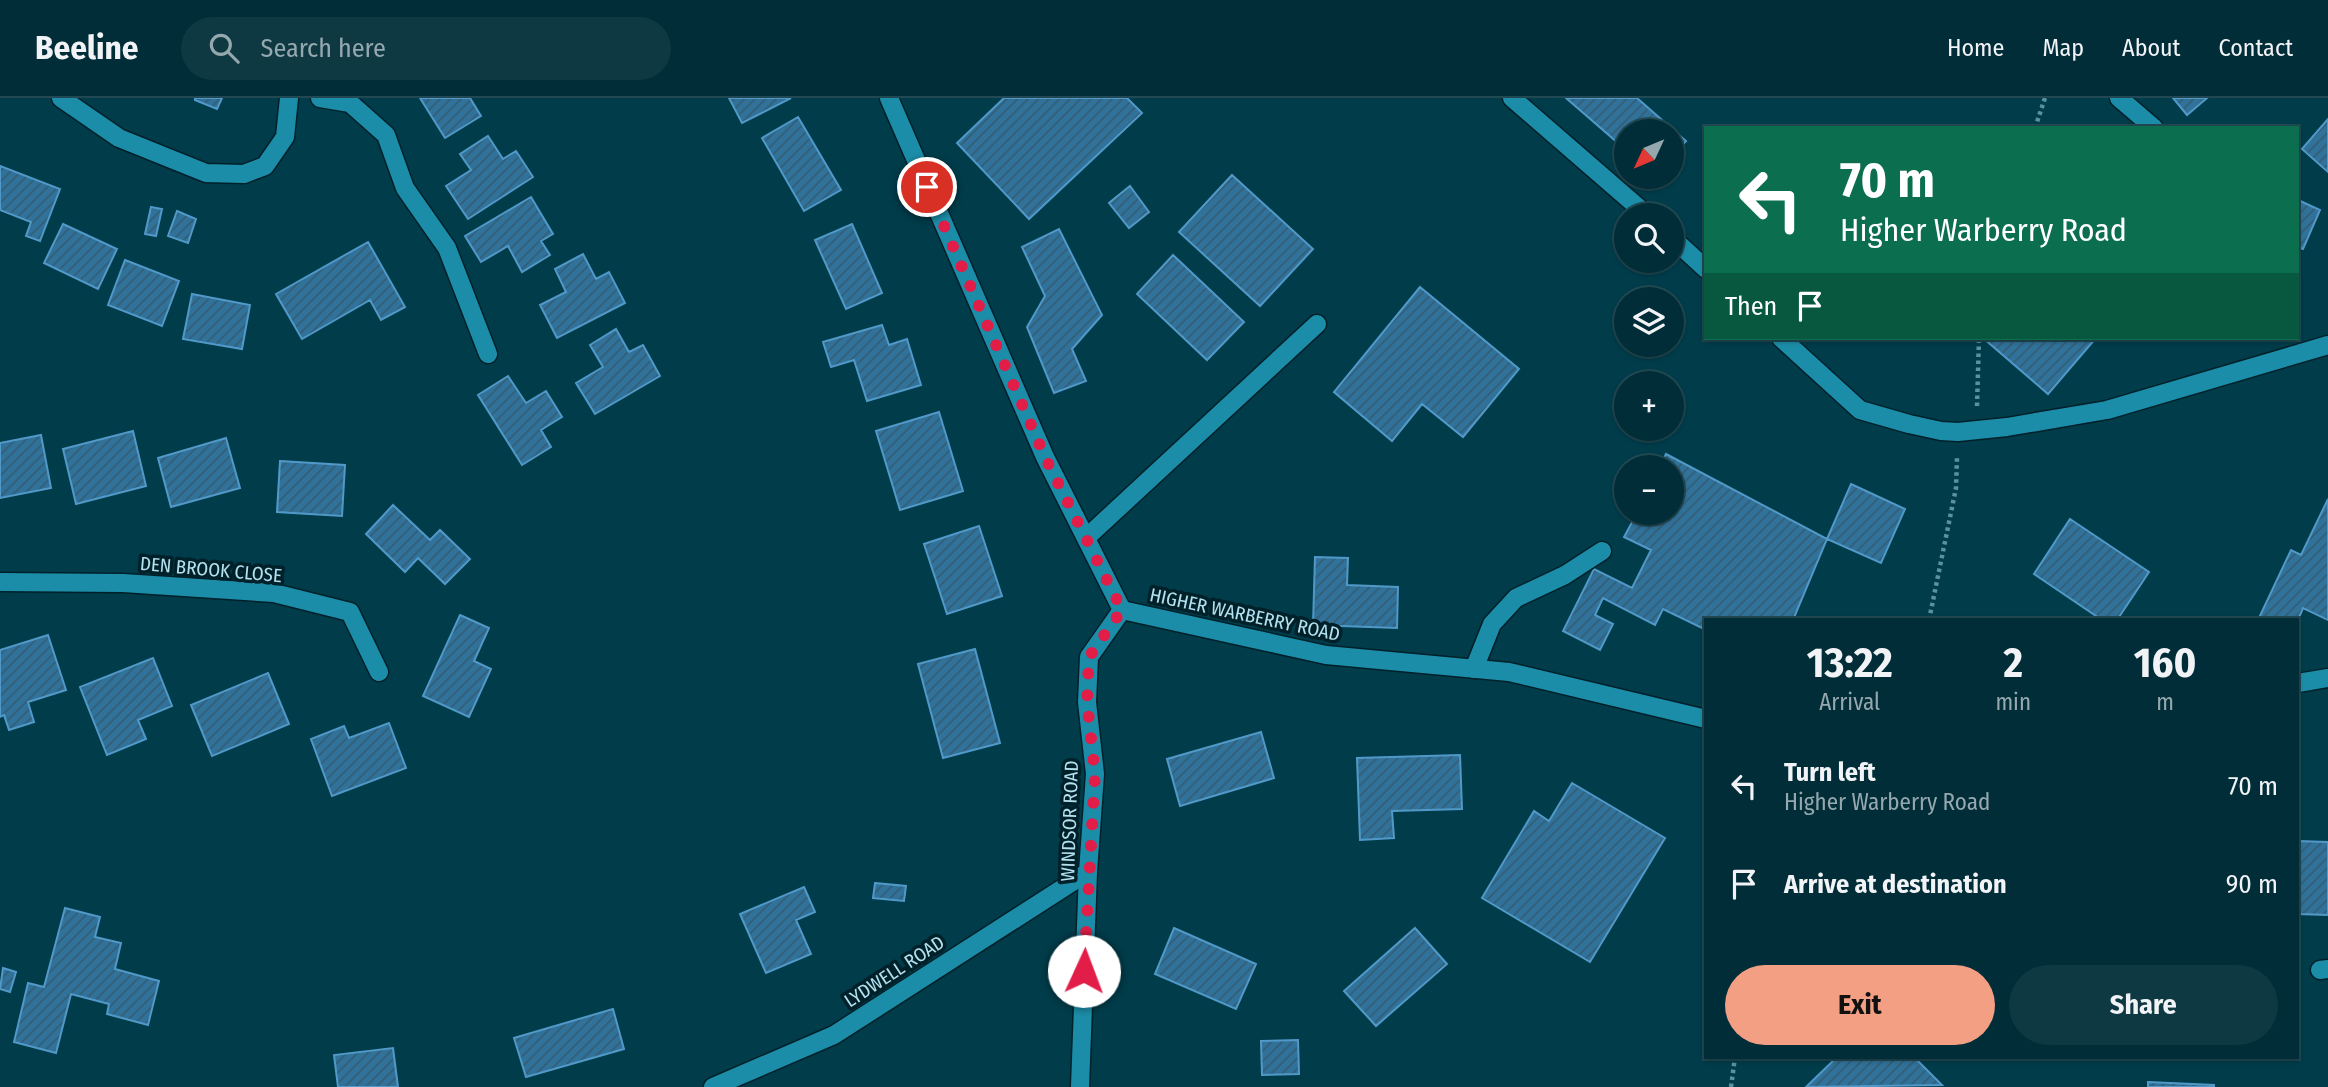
<!DOCTYPE html>
<html lang="en">
<head>
<meta charset="utf-8">
<style>
	body { margin:0; font-family:"Fira Sans Condensed",sans-serif; background:#0e3943; color:#f1f3f6; height:100vh; display:flex; flex-direction:column; font-size:26px; white-space:nowrap }
	* { box-sizing:border-box; margin:0 }
	p { font-size:23px; color:#95a8ae }
	.icon { flex:none; width:38px; height:38px; fill:none; stroke:currentColor; stroke-width:2; stroke-linecap:round; stroke-linejoin:round }
	.map { position:relative; flex:1; overflow:hidden }
	.sheet { position:absolute; left:1704px; top:520px; width:595px; height:441px; display:flex; flex-direction:column; background:#002d38; border-radius:0px; box-shadow:0 2px 5px #0004,0 0 0 2px #224953 }
	.sheet>* { flex:none }
	.guide { position:absolute; left:1704px; top:28px; width:595px; height:214px; border-radius:0px; box-shadow:0 2px 5px #0004,0 0 0 2px #224953; background:#0b6e4f; color:#fff; overflow:hidden }
	.needle { width:46px; rotate:226deg }
	.buttons { position:absolute; left:1614px; top:21px; display:grid; gap:14px }
	.buttons a { display:grid; place-items:center; width:70px; height:70px; border-radius:50%; background:#002d38; box-shadow:0 2px 5px #0004,0 0 0 2px #224953; font-size:35px }
	.pin { position:absolute; display:grid; place-items:center; width:60px; height:60px; color:#fff; margin:-30px; border:4px solid #fff; border-radius:50%; box-shadow:0 2px 7px #0007 }
	.me { position:absolute; width:77px; margin:-38px; rotate:2deg; stroke-linejoin:round; filter:drop-shadow(0 0 5px #0008) }
	.turn { display:flex; align-items:center; gap:24px; height:147px; padding:0 21px; font-size:32px }
	.turn .icon { width:91px; height:91px; stroke-width:2.5 }
	.turn b { display:block; font-size:49px; line-height:60px }
	.then { display:flex; align-items:center; height:66px; padding:0 21px; background:#0003; gap:14px; font-size:26px }
	.eta { display:flex; justify-content:space-evenly; align-items:center; height:119px; text-align:center }
	.eta b { font-size:42px; font-weight:700; line-height:49px }
	.action { display:flex; gap:14px; margin-top:auto; padding:14px 21px }
	.action a { flex:1; height:80px; border-radius:42px; background:#f39f84; color:#111; font-size:28px; font-weight:700; line-height:80px; text-align:center }
	.action a+a { background:#0e3943; color:#f1f3f6 }
	ul { padding:0; list-style:none }
	li { display:flex; align-items:center; gap:21px; height:98px; padding:0 21px }
	li div { flex:1 }
	li b { display:block; font-size:26px }
	li em { font-style:normal }
	header { display:flex; align-items:center; gap:42px; box-sizing:border-box; height:98px; padding:0 35px; background:#002d38; border-bottom:2px solid #224953 }
	header strong { font-size:33px }
	nav { display:flex; gap:38px; margin-inline-start:auto; font-size:24px }
	.search { width:490px; height:63px; background:#0e3943; display:flex; align-items:center; gap:18px; box-sizing:border-box; padding:0 24px; border-radius:38px; color:#95a8ae; font-size:26px }
	.map>svg:first-child { display:block }
	.building { fill:url(#building-hatch); stroke:#5099c8; stroke-width:2 }
	.lines { fill:none; stroke-linecap:round; stroke-linejoin:round }
	.lane-casing { stroke:#01212a; stroke-width:21 }
	.street-casing { stroke:#01212a; stroke-width:21 }
	.secondary-casing { stroke:#01212a; stroke-width:21 }
	.path { stroke:#5c919f; stroke-width:4.5; stroke-dasharray:3.5 3.5; stroke-linecap:butt }
	.lane { stroke:#1c8da8; stroke-width:18 }
	.street { stroke:#1c8da8; stroke-width:18 }
	.secondary { stroke:#1c8da8; stroke-width:18 }
	.route { stroke:#e11d48; stroke-width:12; stroke-dasharray:0 21.6 }
	.labels { text-anchor:middle; stroke-width:7; stroke-linejoin:round; paint-order:stroke }
	.street-label { font-size:19px; fill:#b4e1ef; stroke:#01212a }
</style>
</head>
<body>
<header>
<strong>Beeline</strong>
<div class="search"><svg class="icon" aria-label="search" viewBox="0 0 24 24"><circle cx="10" cy="10" r="6"/><path d="M15 15l6 6"/></svg>Search here</div>
<nav><a>Home</a><a>Map</a><a>About</a><a>Contact</a></nav>
</header>
<div class="map">
<svg width="2328" height="989" viewBox="0 0 2328 989">
	<defs>
		<pattern id="building-hatch" width="6" height="6" patternUnits="userSpaceOnUse" patternTransform="scale(1.75)"><rect width="6" height="6" fill="#31729a"/><path d="M-1 1l2-2M0 6l6-6M5 7l2-2" fill="none" stroke="#335d75"/></pattern>
	</defs>
	<rect width="100%" height="100%" fill="#003c4a"/>
	<path class="building" d="M195,0H222L217,11L195,2Z
		M420,0H470L481,18L445,40Z
		M729,0H791L742,25Z
		M1004,0H1127L1142,15L1029,121L957,45Z
		M1566,0H1637L1686,43L1671,60V33H1626V52Z
		M2173,0H2207L2187,17Z
		M798,19L841,92L804,113L762,40Z
		M2328,21V74L2302,51Z
		M488,38L503,61L516,53L533,79L468,121L446,88L471,72L460,56Z
		M0,68L60,91L40,143L26,138L31,124L0,112Z
		M1232,77L1313,151L1260,208L1179,134Z
		M1130,88L1149,114L1129,130L1109,105Z
		M531,99L553,136L541,143L550,157L522,174L508,148L481,164L465,138Z
		M2298,102L2320,112L2303,151L2298,149Z
		M151,109L162,111L156,138L145,136Z
		M177,113L196,121L188,145L168,138Z
		M63,126L117,151L98,191L44,165Z
		M852,126L882,195L846,211L815,142Z
		M1059,131L1102,217L1072,251L1086,283L1054,295L1027,229L1045,198L1022,149Z
		M368,144L405,209L381,222L370,202L302,241L276,196Z
		M583,156L596,181L609,174L625,205L557,240L540,207L566,194L555,171Z
		M1173,157L1244,224L1207,262L1137,196Z
		M125,162L179,183L162,228L108,207Z
		M1420,189L1519,271L1463,339L1422,306L1392,343L1334,294Z
		M192,196L250,207L242,251L183,241Z
		M882,227L889,247L907,241L921,287L867,303L854,262L831,269L823,244Z
		M616,231L629,254L643,247L660,278L595,316L576,285L603,269L590,247Z
		M1983,240H2096L2048,296Z
		M508,278L526,305L546,293L562,319L541,332L551,349L522,367L478,297Z
		M939,314L963,393L900,412L876,333Z
		M133,333L146,388L76,406L63,351Z
		M41,337L51,390L0,400V345Z
		M226,340L240,390L171,409L158,360Z
		M1666,356L1827,441L1793,522H1706V532L1663,511L1655,527L1603,500L1595,517L1613,526L1600,552L1563,533L1594,471L1632,490L1651,452L1624,439L1637,415H1671V369H1660Z
		M280,363L345,367L342,418L277,414Z
		M1851,386L1905,411L1881,465L1827,441Z
		M2328,401V522L2303,510L2298,522H2258L2291,452L2301,457Z
		M393,407L430,442L440,432L470,461L445,486L418,460L405,474L366,436Z
		M2070,421L2149,474L2117,522H2102L2034,476Z
		M979,428L1002,498L947,516L924,446Z
		M1315,459L1348,460L1347,487L1398,489L1397,530L1313,527Z
		M460,517L489,530L474,563L491,571L469,619L423,598Z
		M48,537L66,592L28,604L34,624L9,632L4,617L0,619V552Z
		M975,551L1000,645L943,660L918,566Z
		M153,560L172,608L138,622L146,641L107,657L80,589Z
		M268,575L289,626L212,658L191,607Z
		M389,625L406,670L332,698L311,641L344,628L349,640Z
		M1261,634L1274,680L1180,708L1167,661Z
		M1460,657L1462,711L1392,713L1394,740L1360,742L1357,660Z
		M1572,685L1665,740L1590,864L1482,800L1534,713L1549,723Z
		M2298,743L2328,744V817L2298,816Z
		M875,785L906,788L904,803L873,800Z
		M804,789L815,814L796,822L811,856L766,875L740,816Z
		M65,810L100,819L95,839L121,845L115,871L159,883L148,927L107,916L109,906L71,896L56,955L14,944L28,885L44,889Z
		M1174,830L1256,866L1236,911L1155,876Z
		M1415,830L1447,866L1376,928L1344,893Z
		M3,870L16,874L10,894L0,891Z
		M613,911L624,951L526,979L514,940Z
		M1298,942L1299,976L1262,977L1261,943Z
		M393,950L398,989H338L334,957Z
		M1837,959H1914L1942,987L1806,989Z
		M2148,984L2214,987V989H2148Z"/>
	<g class="lines">
		<defs>
			<path id="lane" d="M2119,0L2154,30
				M1086,440L1317,226
				M1474,571L1492,526L1516,500L1565,477L1602,453
				M2320,872L2328,871"/>
			<path id="street" d="M61,0L119,40L206,75L244,76L265,68L285,39L289,0
				M320,0L350,5L386,37L405,90L447,150L488,256
				M1512,0L1647,117
				M1671,139L1706,171
				M1781,240L1860,312L1909,326L1941,333L1958,334L2007,329L2107,312L2328,247
				M0,484L123,485L274,495L350,514L379,574
				M1122,512L1326,557L1509,574L1706,621
				M2298,585L2328,580
				M713,989L834,937L1088,774"/>
			<path id="secondary" d="M889,0L1045,359L1122,512L1089,559L1087,604L1095,676L1088,774L1080,989"/>
		</defs>
		<use href="#lane" class="lane-casing"/>
		<use href="#street" class="street-casing"/>
		<use href="#secondary" class="secondary-casing"/>
		<path class="path" d="M2035,30L2045,0
			M1977,308L1979,240
			M1929,522L1956,390L1957,360
			M1731,989L1735,959"/>
		<use href="#lane" class="lane"/>
		<use href="#street" class="street"/>
		<use href="#secondary" class="secondary"/>
	</g>
	<g class="lines">
		<path class="route" d="M927,89L1045,359L1122,512L1089,559L1087,604L1095,676L1084,873"/>
	</g>
	<g class="labels">
		<g class="street-label">
			<text transform="translate(211 471) rotate(5)" y="7">DEN BROOK CLOSE</text>
			<text transform="translate(1245 516) rotate(12)" y="7">HIGHER WARBERRY ROAD</text>
			<text transform="translate(1069 723) rotate(-88)" y="7">WINDSOR ROAD</text>
			<text transform="translate(894 873) rotate(-33)" y="7">LYDWELL ROAD</text>
		</g>
	</g>
</svg>
<div class="buttons">
<a><svg class="needle" viewBox="-14 -14 28 28"><path d="M0-13l5 13h-10z" fill="#e53935"/><path d="M0 13l5-13h-10z" fill="#95a8ae"/></svg></a>
<a><svg class="icon" aria-label="search" viewBox="0 0 24 24"><circle cx="10" cy="10" r="6"/><path d="M15 15l6 6"/></svg></a>
<a><svg class="icon" aria-label="layers" viewBox="0 0 24 24"><path d="M12 4l9 5-9 5-9-5zM3 14l9 5 9-5"/></svg></a>
<a>+</a>
<a>−</a>
</div>
<div class="pin" style="left:927px;top:89px;background:#d93025"><svg class="icon" aria-label="arrive" viewBox="0 0 24 24"><path d="M6 21V4h12l-3 4 3 4H6"/></svg></div>
<svg class="me" style="left:1084px;top:873px" viewBox="-20 -20 40 40"><circle r="19" fill="#fff"/><path d="M0-13L10 11 0 6-10 11z" fill="#e11d48"/></svg>
<div class="guide">
<div class="turn"><svg class="icon" aria-label="left" viewBox="0 0 24 24"><path d="M17 20v-9H6M10 6l-5 5 5 5"/></svg><div><b>70 m</b>Higher Warberry Road</div></div>
<div class="then">Then<svg class="icon" aria-label="arrive" viewBox="0 0 24 24"><path d="M6 21V4h12l-3 4 3 4H6"/></svg></div>
</div>
<section class="sheet">
<div class="eta">
<div><b>13:22</b><p>Arrival</p></div>
<div><b>2</b><p>min</p></div>
<div><b>160</b><p>m</p></div>
</div>
<ul>
<li><svg class="icon" aria-label="left" viewBox="0 0 24 24"><path d="M17 20v-9H6M10 6l-5 5 5 5"/></svg><div><b>Turn left</b><p>Higher Warberry Road</p></div><em>70 m</em></li>
<li><svg class="icon" aria-label="arrive" viewBox="0 0 24 24"><path d="M6 21V4h12l-3 4 3 4H6"/></svg><div><b>Arrive at destination</b></div><em>90 m</em></li>
</ul>
<div class="action"><a>Exit</a><a>Share</a></div>
</section>
</div>
</body>
</html>
